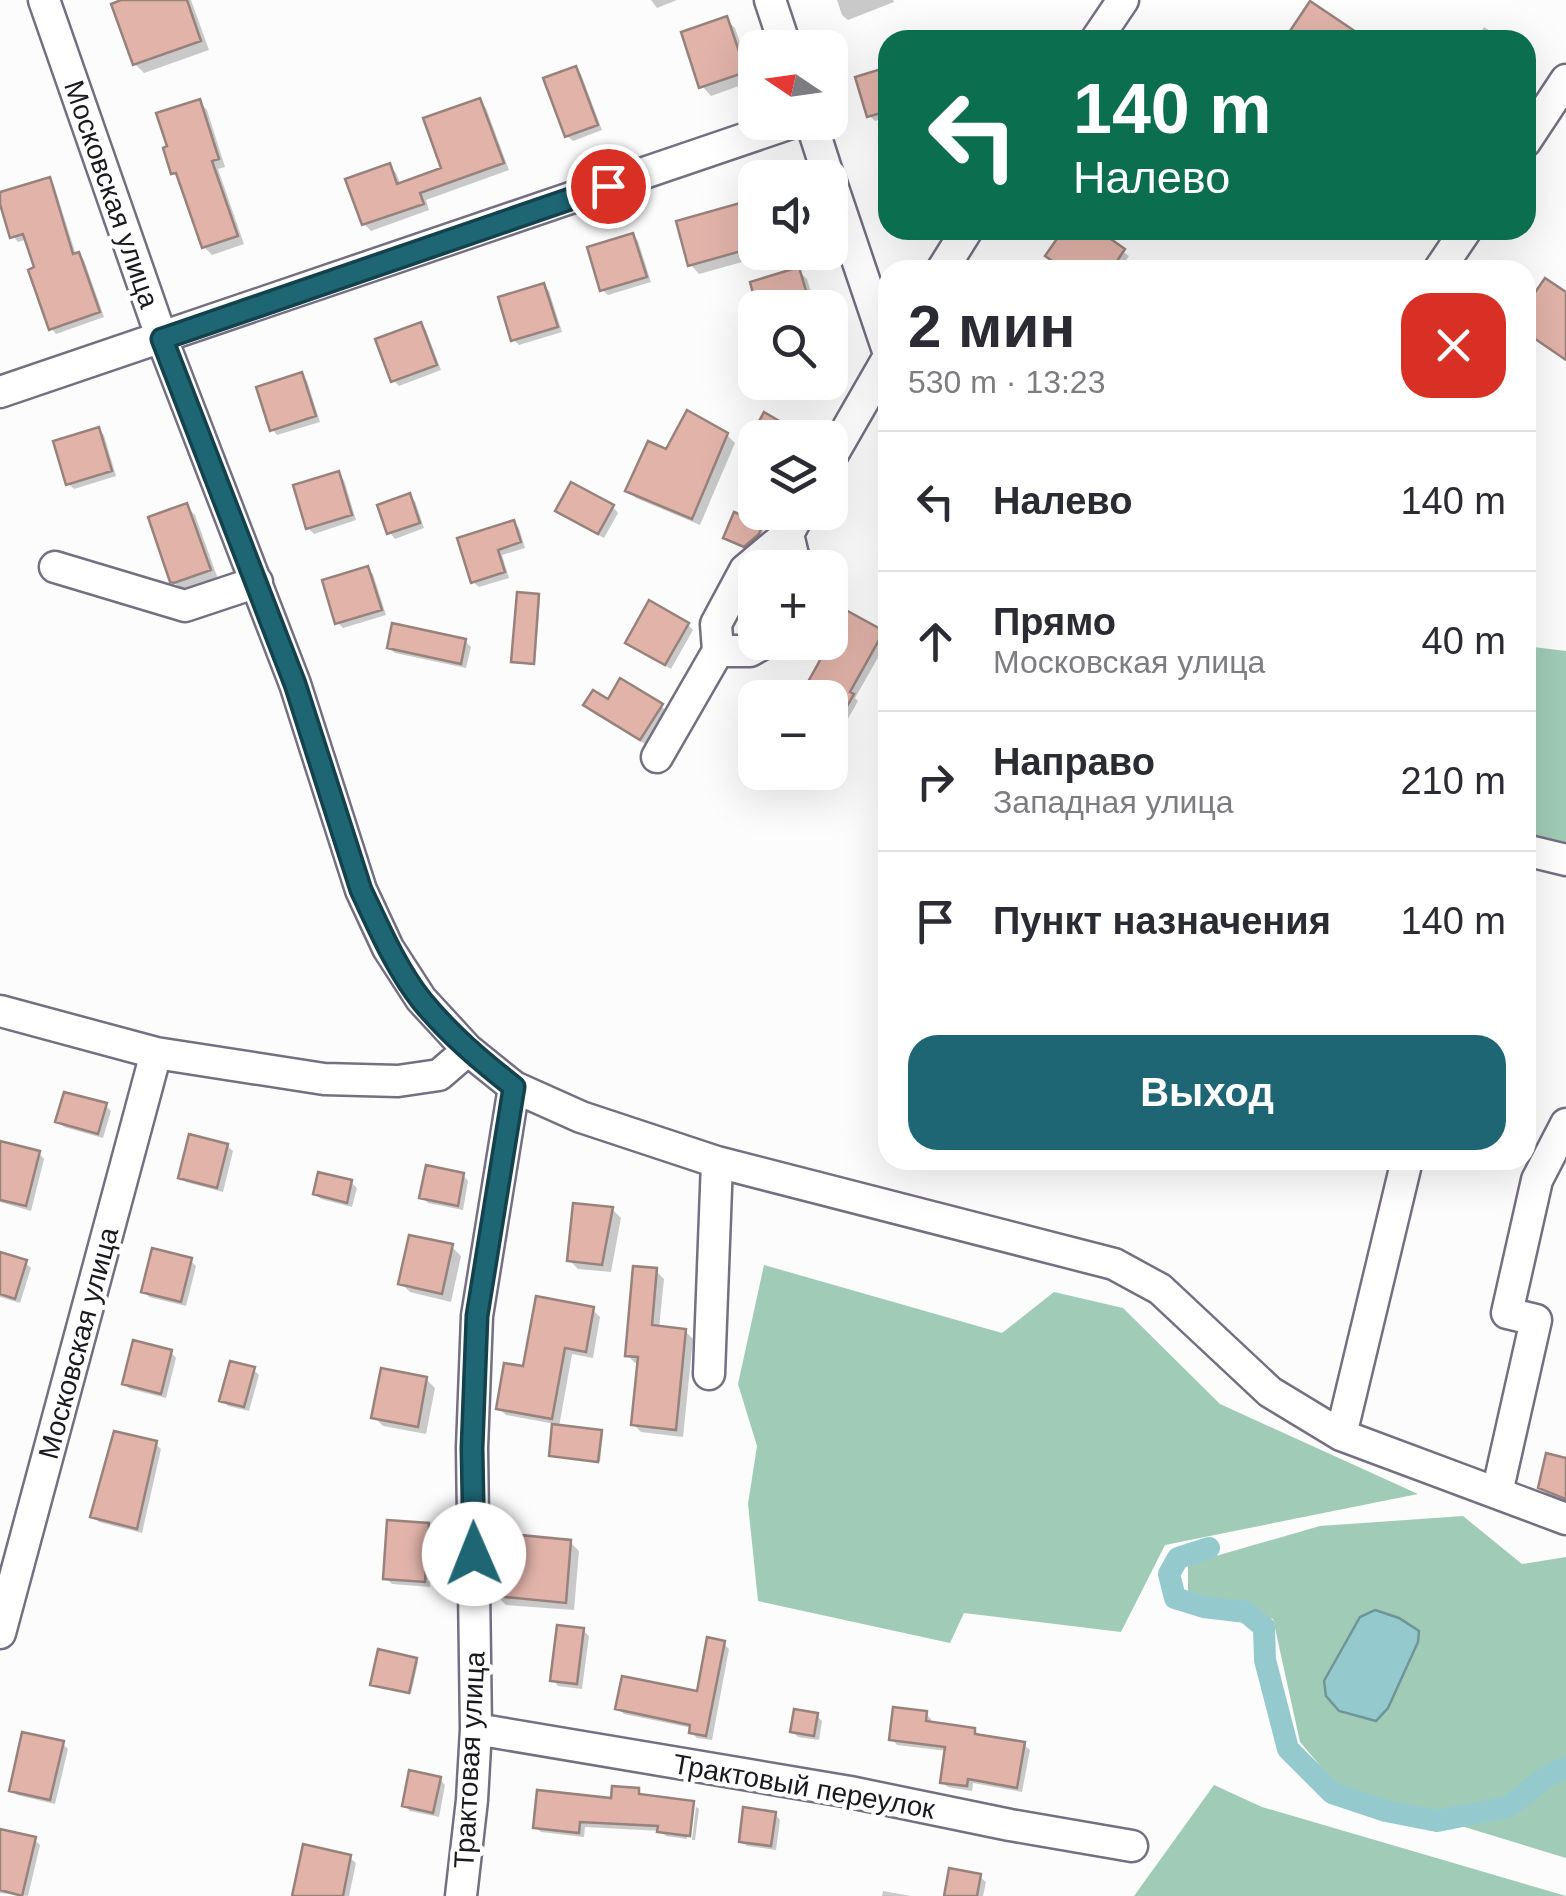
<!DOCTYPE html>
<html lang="ru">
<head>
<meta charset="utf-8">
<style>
	body { margin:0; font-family:Arial,sans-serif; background:#f7f7f7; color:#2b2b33; height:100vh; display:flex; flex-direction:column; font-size:38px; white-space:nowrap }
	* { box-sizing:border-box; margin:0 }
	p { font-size:32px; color:#7c7c81 }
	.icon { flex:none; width:55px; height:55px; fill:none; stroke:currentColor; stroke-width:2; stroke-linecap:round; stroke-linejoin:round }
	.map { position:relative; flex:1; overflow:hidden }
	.sheet { position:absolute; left:878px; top:260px; width:658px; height:910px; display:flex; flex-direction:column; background:#fff; border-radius:30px; box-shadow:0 10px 40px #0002 }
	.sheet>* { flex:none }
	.top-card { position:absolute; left:878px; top:30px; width:658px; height:210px; border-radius:30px; box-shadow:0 10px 40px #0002; background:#0b6e4f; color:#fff; overflow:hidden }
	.needle { width:65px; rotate:283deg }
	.tools { position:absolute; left:738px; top:30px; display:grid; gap:20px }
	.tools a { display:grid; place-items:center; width:110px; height:110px; border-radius:20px; background:#fff; box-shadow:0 10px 40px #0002; font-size:50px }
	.pin { position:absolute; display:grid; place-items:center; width:85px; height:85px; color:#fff; margin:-42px; border:5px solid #fff; border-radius:50%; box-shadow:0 2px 10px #0007 }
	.me { position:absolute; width:110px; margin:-55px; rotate:359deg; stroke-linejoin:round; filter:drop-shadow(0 0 8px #0008) }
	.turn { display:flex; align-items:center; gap:35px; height:210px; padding:0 30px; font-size:45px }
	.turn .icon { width:130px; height:130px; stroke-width:2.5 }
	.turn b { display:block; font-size:70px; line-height:85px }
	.round { display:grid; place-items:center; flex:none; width:105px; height:105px; border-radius:30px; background:#f7f7f7 }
	.head { display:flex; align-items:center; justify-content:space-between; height:170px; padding:0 30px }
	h1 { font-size:60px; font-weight:800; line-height:75px }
	.cta { display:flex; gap:20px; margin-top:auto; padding:20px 30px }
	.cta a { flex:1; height:115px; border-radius:30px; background:#1f6675; color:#fff; font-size:40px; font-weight:800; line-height:115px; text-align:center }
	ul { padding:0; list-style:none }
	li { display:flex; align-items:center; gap:30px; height:140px; padding:0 30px; border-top:2px solid #e1e1e2 }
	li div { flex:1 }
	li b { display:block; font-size:38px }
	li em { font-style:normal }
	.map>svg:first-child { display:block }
	.forest { fill:#a0ccb7 }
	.water { fill:#94cacd; stroke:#709599; stroke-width:2.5 }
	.shadow { fill:#0003 }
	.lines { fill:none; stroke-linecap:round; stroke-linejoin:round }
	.canal { stroke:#94cacd; stroke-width:22 }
	.building { fill:#e1b3a9; stroke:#98827c; stroke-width:2.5 }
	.minor-casing { stroke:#756f82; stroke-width:35 }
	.minor { stroke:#fff; stroke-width:30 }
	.route-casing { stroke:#14424c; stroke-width:25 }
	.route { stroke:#1f6675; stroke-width:18 }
	.labels { text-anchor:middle; stroke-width:9; stroke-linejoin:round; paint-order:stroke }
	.street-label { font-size:28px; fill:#1b181f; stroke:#fff }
</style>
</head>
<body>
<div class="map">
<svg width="1566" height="1896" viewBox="0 0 1566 1896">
	<rect width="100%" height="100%" fill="#fcfcfc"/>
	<path class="forest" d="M1525,646L1566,651V843L1525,833Z
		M764,1265L1002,1333L1054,1292L1123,1308L1220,1404L1418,1494L1165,1545L1121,1632L964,1613L950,1643L758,1601L748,1504L757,1446L738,1384Z
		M1463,1516L1522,1564L1566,1557V1858L1340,1789L1300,1742L1273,1619L1188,1594V1564L1320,1526Z
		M1214,1785L1262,1807L1566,1896H1134Z"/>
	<path class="water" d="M1375,1610L1399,1618L1419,1631L1418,1642L1388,1708L1376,1721L1339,1711L1326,1696L1324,1681L1360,1617Z"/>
	<path class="shadow" d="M128,0H191L209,50L144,73L135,64Z
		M651,0H677L657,8Z
		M837,0H893L894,2L848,20L842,15Z
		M726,19L735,28L753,81L711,96L702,86Z
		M1484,27L1505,40H1476Z
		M576,68L581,74L602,130L573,141L567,136Z
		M888,69V117L875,121L870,116Z
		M480,101L486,108L509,170L426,200L429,210L371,231L364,224L390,166L396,173L401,185L445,170Z
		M199,102L207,110L225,167L218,169L244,244L212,255L204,247L182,181L174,173Z
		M49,180L54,185L76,255L79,254L84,260L104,317L56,334L51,328L28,239L18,242L13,236L0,194Z
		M739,206L749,215L755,239V252H759L760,257L699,274L690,264Z
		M1066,230H1093L1129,256L1119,270H1066Z
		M632,235L638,241L651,282L608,295L602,290Z
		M798,270L807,279L816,308H760Z
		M543,285L549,291L562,332L519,345L513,339Z
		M420,325L426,330L441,370L399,386L393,380Z
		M302,375L307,381L320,422L277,435L272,429Z
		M765,416L755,438V463L743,454Z
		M98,429L104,435L116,476L74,489L68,483Z
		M727,435L735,443L700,525L636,498L628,490L667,452Z
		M338,474L344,480L356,520L314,534L308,528Z
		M572,485L613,507L618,513L604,538L564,516L558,511Z
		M409,496L415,501L424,528L395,539L390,533Z
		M186,506L195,515L218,579L184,591L172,581Z
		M513,522L519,528L525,548L502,555L509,578L479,587L473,582Z
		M762,526L764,529L760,536L747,547L728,539Z
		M368,569L373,574L386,615L343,628L338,623Z
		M538,596L540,599L535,665L516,663L514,661Z
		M688,625L693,630L671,669L634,648L628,642Z
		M882,633L888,640L855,698L858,701L836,740L830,737V639Z
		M465,641L471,647L466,668L395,653L389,648Z
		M586,705L661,706L670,715L650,747L595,714Z
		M106,1106L111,1111L103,1138L64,1127L58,1121Z
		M227,1146L233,1151L223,1192L186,1182L180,1177Z
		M0,1152L39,1153L44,1159L31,1211L0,1202Z
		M463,1175L468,1181L463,1210L428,1203L422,1197Z
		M351,1182L357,1188L352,1207L321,1199L315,1194Z
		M612,1209L621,1218L611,1272L578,1269L569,1260Z
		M452,1247L461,1256L451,1302L410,1292L401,1283Z
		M190,1260L196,1266L186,1306L149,1297L144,1291Z
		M25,1262L31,1268L20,1303L0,1297V1266Z
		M656,1271L664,1279L659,1329L685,1331L693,1339L683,1437L641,1432L633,1424L640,1363H635L627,1355Z
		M593,1310L600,1317L593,1358L572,1354L559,1427L601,1432L603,1434L600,1462L554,1457L552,1455L555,1424L506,1415L498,1408L525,1369Z
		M171,1352L176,1358L166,1398L130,1389L124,1383Z
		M254,1370L259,1375L249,1411L228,1406L222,1400Z
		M426,1379L435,1388L426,1434L383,1426L374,1417Z
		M156,1444L161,1449L142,1533L99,1522L93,1516Z
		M1566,1460V1503L1550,1497L1540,1488Z
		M428,1525L433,1531L430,1587L392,1584L386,1578Z
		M570,1542L579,1551L574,1610L506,1605L497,1596Z
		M583,1630L589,1636L582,1689L558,1686L553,1680Z
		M723,1643L729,1649L712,1740L697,1738L691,1732L692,1728L624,1714L618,1709L699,1694Z
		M416,1660L418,1662L411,1694L375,1686Z
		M926,1714L931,1719V1724L974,1730L980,1736L1024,1745L1030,1750L1022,1792L973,1783L972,1791L948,1787L942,1782L947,1751L897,1745L892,1739Z
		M817,1716L822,1721L819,1740L798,1737L793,1732Z
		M62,1743L68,1749L55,1804L17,1795L12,1790Z
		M440,1779L445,1785L439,1817L410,1811L404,1805Z
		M638,1790L644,1796L695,1805H691L687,1839L666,1836L660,1831L585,1827L584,1837L541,1832L535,1827Z
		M696,1807L699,1809L695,1840H692Z
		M775,1814L780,1820L776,1850L747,1846L741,1841Z
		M0,1831L34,1839L40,1845L28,1896L0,1893Z
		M350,1858L356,1863L349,1896H294Z
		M980,1877L986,1882L983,1896H947Z
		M883,1891L911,1896H882Z"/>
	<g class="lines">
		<path class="canal" d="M1209,1548L1178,1558L1169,1574L1175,1598L1204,1607L1246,1612L1264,1627L1265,1660L1288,1749L1332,1793L1386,1811L1437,1821L1508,1807L1549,1775L1566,1768"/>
	</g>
	<path class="building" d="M121,0H187L201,41L133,65L111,4Z
		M1310,1L1368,40H1284Z
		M727,16L746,72L699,88L681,32Z
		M576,66L598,125L565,137L543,78Z
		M888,67V111L867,117L855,77Z
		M480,98L504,163L420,193L424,204L362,225L345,179L390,163L397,184L441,168L423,118Z
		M200,99L219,159L212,161L238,236L202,248L176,173L171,174L163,148L167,146L156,113Z
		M50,177L73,254L79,252L100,312L49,330L28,270L34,267L23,234L10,238L0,204V192Z
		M740,203L752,248L688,266L676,221Z
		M1063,230H1098L1125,249L1111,270H1065L1045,256Z
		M633,233L647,277L600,291L587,247Z
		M799,267L811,308H757L750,282Z
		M1545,278L1566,292V360L1525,332V307Z
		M544,283L558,327L511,341L498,297Z
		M421,322L437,365L391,382L375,339Z
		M302,372L316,416L270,431L256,387Z
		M687,410L728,433L692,519L625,491L648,441L666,449Z
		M764,412L808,438H750Z
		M99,427L112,471L66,485L53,441Z
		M339,471L352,515L306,529L293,485Z
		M571,482L614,505L598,534L555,511Z
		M410,493L420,523L387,534L377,505Z
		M187,503L211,570L174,583L170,582L148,517Z
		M734,512L763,524L759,534L744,547L723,538Z
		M514,520L521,542L498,550L505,572L471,583L457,538Z
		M368,566L382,610L335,624L322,580Z
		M517,592L539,594L534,664L511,662Z
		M649,600L689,623L665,665L625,643Z
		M844,609L884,631L850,692L854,694L830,736V698H799L824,653L820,651L825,642H830V634Z
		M392,623L466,639L461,664L387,648Z
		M620,678L663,704L640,740L583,705L593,690L608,699Z
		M64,1092L107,1103L98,1134L55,1122Z
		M189,1134L228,1144L217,1188L178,1178Z
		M0,1141L40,1151L26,1206L0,1200Z
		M426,1165L464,1173L458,1206L419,1198Z
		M318,1172L352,1180L347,1203L313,1194Z
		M573,1203L613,1207L602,1265L567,1261Z
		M409,1235L453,1244L442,1294L398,1284Z
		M152,1248L192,1258L181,1302L141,1292Z
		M0,1252L27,1260L15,1299L0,1294Z
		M633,1266L657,1268L652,1325L686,1329L676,1430L631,1425L638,1357L625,1356Z
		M536,1296L594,1307L586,1352L565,1348L552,1419L496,1409L504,1363L523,1366Z
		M133,1340L172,1350L161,1394L122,1384Z
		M230,1361L255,1367L244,1407L219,1401Z
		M381,1368L427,1377L418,1427L371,1418Z
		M552,1424L602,1430L598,1462L549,1456Z
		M114,1431L157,1441L137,1529L90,1517Z
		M1546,1453L1566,1458V1499L1538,1488Z
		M387,1520L429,1523L425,1582L383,1579Z
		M499,1533L571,1540L566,1603L494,1596Z
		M557,1625L584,1628L577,1684L550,1681Z
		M707,1637L725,1641L706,1736L689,1733L690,1725L615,1709L622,1676L697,1691Z
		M378,1649L417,1658L409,1693L370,1685Z
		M893,1707L927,1711L926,1721L975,1728V1734L1025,1742L1017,1788L968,1779L967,1786L940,1783L945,1747L889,1740Z
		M794,1709L818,1713L814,1736L790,1732Z
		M22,1732L64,1741L50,1800L9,1791Z
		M409,1770L441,1777L433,1813L402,1806Z
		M612,1786L639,1788V1794L694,1801L690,1836L657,1832L658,1826L580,1822L579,1833L533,1828L537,1790L611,1798Z
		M743,1807L776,1812L771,1846L739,1842Z
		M0,1829L36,1837L22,1896L0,1890Z
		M303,1844L351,1855L343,1896H292Z
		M949,1868L981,1874L977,1896H944Z"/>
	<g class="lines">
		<defs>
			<path id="minor" d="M44,0L162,339L295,684L361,890L388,948L421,999L468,1050L514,1087L581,1117L717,1162L1114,1264L1160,1289L1270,1392L1341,1435L1566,1519
				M770,0L786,48
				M1096,40L1123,0
				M811,122L829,178
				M1525,142L1566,80
				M830,179L888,351
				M942,270L967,230
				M1439,270L1466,230
				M0,392L794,122
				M830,459L888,358
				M788,534L796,568
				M55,567L185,606L257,582
				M718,651H750L766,642
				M657,757L718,651L716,624L745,570L788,534L800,512
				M1525,850L1566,860
				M0,1011L156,1053L324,1079L398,1081L439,1075L468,1050
				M709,1374L717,1162
				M1341,1435L1407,1160
				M1497,1493L1536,1320L1507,1313L1537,1180L1566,1124
				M0,1633L156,1053
				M476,1729L850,1792L1010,1825L1132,1846
				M461,1896L472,1800L476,1729L472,1448L477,1316L514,1087"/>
		</defs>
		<use href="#minor" class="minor-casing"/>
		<use href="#minor" class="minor"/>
	</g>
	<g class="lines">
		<defs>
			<path id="route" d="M474,1554L472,1448L477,1316L514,1087C481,1061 449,1034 422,1001C396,968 379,928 361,890L295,684L162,339L608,186"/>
		</defs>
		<use href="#route" class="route-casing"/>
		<use href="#route" class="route"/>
	</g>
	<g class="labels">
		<g class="street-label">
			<text transform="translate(112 194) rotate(71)" y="10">Московская улица</text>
			<text transform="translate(78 1343) rotate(-75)" y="10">Московская улица</text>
			<text transform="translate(469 1760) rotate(-87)" y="10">Трактовая улица</text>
			<text transform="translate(804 1786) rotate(10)" y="10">Трактовый переулок</text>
		</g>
	</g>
</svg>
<div class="tools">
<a><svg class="needle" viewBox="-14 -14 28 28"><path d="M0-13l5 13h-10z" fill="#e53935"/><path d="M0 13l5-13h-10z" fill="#7c7c81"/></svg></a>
<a><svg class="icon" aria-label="sound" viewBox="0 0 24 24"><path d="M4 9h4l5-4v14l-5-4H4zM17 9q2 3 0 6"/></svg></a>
<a><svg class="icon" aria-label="search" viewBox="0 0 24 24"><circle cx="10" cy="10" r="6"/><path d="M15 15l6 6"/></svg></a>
<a><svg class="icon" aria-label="layers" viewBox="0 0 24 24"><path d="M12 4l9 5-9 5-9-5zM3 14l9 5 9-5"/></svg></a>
<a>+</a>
<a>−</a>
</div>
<div class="pin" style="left:608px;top:186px;background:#d93025"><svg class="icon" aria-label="arrive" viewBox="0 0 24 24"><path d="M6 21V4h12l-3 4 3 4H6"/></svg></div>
<svg class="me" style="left:474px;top:1554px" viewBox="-20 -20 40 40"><circle r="19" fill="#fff"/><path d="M0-13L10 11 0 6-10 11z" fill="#1f6675"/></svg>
<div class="top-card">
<div class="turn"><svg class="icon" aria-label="left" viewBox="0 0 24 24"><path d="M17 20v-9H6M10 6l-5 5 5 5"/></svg><div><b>140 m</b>Налево</div></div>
</div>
<section class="sheet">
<div class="head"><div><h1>2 мин</h1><p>530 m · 13:23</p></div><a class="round" style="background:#d93025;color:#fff"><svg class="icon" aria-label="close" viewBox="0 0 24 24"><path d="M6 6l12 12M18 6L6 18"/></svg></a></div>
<ul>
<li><svg class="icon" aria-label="left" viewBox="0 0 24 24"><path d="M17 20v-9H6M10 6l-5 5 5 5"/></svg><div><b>Налево</b></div><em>140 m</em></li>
<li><svg class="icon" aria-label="ahead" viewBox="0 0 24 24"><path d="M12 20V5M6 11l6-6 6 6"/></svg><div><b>Прямо</b><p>Московская улица</p></div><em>40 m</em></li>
<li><svg class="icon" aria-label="right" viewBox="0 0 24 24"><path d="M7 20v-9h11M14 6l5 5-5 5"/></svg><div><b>Направо</b><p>Западная улица</p></div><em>210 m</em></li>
<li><svg class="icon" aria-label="arrive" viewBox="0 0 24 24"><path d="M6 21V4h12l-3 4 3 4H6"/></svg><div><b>Пункт назначения</b></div><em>140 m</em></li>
</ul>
<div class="cta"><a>Выход</a></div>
</section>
</div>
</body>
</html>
